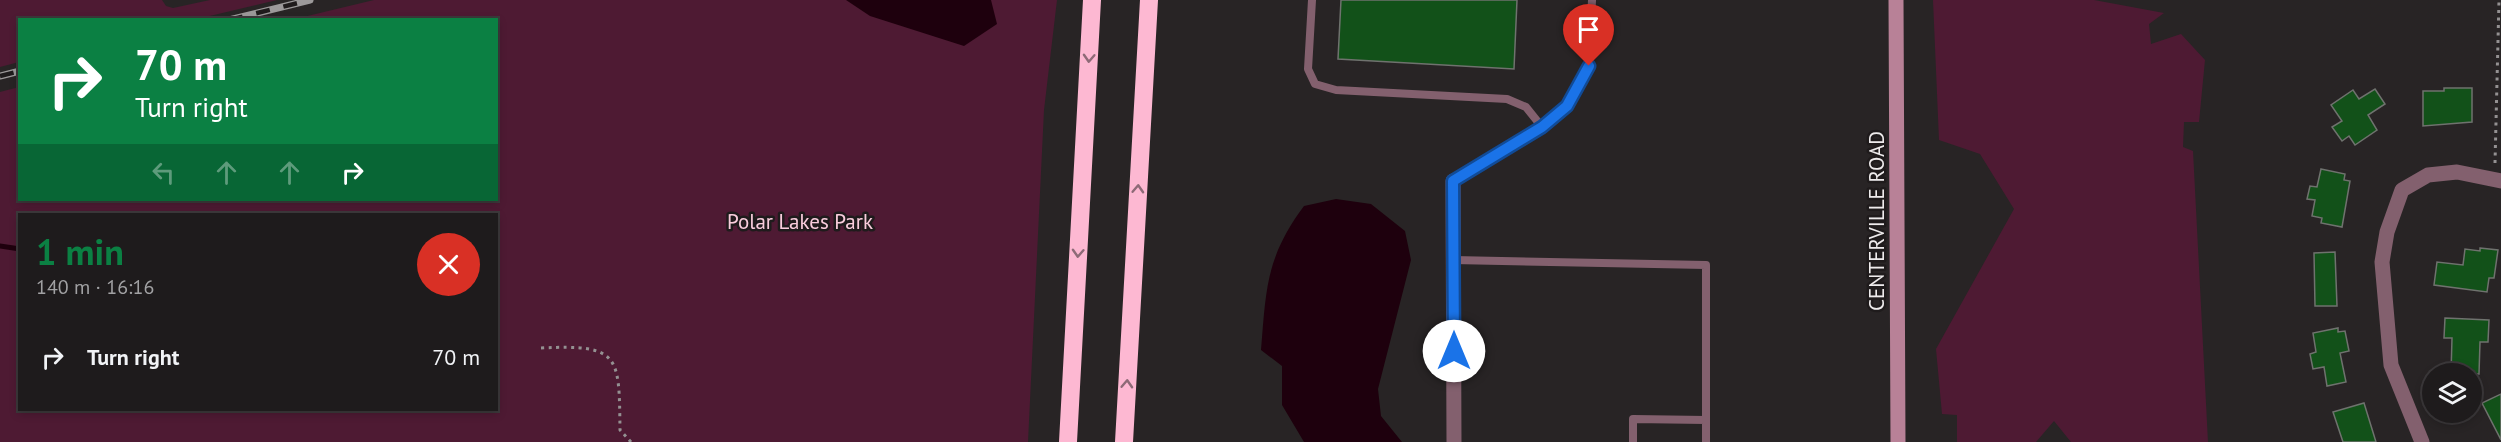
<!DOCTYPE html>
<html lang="en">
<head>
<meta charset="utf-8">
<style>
	body { margin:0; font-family:"PT Sans",sans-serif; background:#262425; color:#f1f3f6; height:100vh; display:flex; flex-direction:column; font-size:22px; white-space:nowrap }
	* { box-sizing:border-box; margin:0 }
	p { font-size:20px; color:#a1a1a3 }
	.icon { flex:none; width:33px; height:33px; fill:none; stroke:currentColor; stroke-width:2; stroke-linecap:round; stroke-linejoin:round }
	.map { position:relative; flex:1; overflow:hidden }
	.drawer { position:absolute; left:18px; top:213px; width:480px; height:198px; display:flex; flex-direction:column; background:#1e1b1c; border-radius:0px; box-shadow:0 3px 9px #0003,0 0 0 2px #3c393b }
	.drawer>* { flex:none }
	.hud { position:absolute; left:18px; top:18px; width:480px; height:183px; border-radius:0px; box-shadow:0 3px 9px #0003,0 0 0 2px #3c393b; background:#0b8043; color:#fff; overflow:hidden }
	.fabs { position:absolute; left:2422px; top:363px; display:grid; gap:12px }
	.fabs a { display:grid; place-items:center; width:60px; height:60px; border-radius:50%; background:#1e1b1c; box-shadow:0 3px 9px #0003,0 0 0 2px #3c393b; font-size:30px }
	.pin { position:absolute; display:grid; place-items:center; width:51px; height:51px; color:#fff; margin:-62px -26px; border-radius:50% 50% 50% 0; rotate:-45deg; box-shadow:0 0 6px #0007 }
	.pin .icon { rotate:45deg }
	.me { position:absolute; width:66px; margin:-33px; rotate:0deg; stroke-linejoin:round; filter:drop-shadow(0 0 4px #0008) }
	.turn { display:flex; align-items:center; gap:21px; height:126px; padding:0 18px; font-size:27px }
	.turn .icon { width:78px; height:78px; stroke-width:2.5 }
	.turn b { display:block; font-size:42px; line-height:51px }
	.lanes { display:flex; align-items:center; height:57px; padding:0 18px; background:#0003; justify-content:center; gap:30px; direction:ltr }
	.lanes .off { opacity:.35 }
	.round { display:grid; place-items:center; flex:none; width:63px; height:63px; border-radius:32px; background:#262425 }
	.overview { display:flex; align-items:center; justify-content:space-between; height:102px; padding:0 18px }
	h1 { font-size:36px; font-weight:700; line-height:45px; color:#0b8043 }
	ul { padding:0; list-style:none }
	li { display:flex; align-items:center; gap:18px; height:84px; padding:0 18px }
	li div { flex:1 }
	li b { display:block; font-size:22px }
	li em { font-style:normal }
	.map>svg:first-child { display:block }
	.green { fill:#4e1a33; fill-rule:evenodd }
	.water { fill:#1e000d }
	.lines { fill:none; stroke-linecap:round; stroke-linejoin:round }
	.stream { stroke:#1e000d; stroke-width:5 }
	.building { fill:#125119; stroke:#6f726e; stroke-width:1.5 }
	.path { stroke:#949192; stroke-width:3; stroke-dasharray:3 4.5; stroke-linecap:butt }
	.lane { stroke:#83606e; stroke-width:8 }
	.street { stroke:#83606e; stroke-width:15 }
	.secondary { stroke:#b88197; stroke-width:15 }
	.highway { stroke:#fdb8d2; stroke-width:18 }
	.rail-casing { stroke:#9c999a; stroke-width:7 }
	.rail { stroke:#1f1b1c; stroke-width:4.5; stroke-dasharray:14; stroke-linecap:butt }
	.oneway { stroke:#8e6a77 }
	.route-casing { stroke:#114b97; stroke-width:15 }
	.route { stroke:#1a73e8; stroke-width:10 }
	.labels { text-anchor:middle; stroke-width:5; stroke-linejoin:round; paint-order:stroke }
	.street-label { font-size:21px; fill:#eeebec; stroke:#1f1b1c }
	.park-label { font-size:21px; fill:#f9ccdc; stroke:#1f1b1c }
</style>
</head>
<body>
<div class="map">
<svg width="2501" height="442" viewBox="0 0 2501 442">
	<rect width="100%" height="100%" fill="#282425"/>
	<path class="green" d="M0,0H162L166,6L173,8L210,0H277L197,19L20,20L19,62L0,67Z
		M374,0H1057L1044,110L1028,442H0V92L19,87L20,200H496V20L295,19ZM20,214H496V410H20Z
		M1933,0H2094L2164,13L2149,24L2151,44L2181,34L2205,60L2199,122H2184L2183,147L2193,151L2208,442H2071L2054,421L2036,442H1957V415L1942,414L1936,349L2014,209L1980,154L1939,140Z"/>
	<path class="water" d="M846,0H991L997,24L964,46L870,16Z
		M1336,199L1371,204L1405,231L1411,260L1378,389L1381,416L1402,442H1304L1282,405V366L1261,350C1266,289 1266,257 1304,206Z"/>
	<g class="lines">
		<path class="stream" d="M0,246L20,249"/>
	</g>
	<path class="building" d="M1341,0H1517L1514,69L1338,59Z
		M2444,88H2472V122L2423,126V91H2444Z
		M2375,89L2385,104L2368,115L2377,130L2355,145L2349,136L2342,141L2332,127L2342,121L2331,105L2353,90L2359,99Z
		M2321,169L2345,174L2344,180L2350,181L2342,227L2321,223L2322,218L2312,216L2315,200L2307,199L2310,186L2317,187Z
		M2480,248L2498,250L2494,278H2489L2487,292L2434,285L2437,262L2463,265L2465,249L2480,251Z
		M2335,252L2337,306H2315L2314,253Z
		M2445,318L2489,320L2488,342H2480L2479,374H2451L2452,338H2444Z
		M2338,328V332L2345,331L2349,351L2340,353L2346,382L2327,386L2324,367L2313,369L2310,354L2316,352L2313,333Z
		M2501,394V440L2482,403Z
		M2364,403L2376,442H2343L2333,412Z"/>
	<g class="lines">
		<path class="path" d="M2495,163L2499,0
			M541,348C621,344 619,356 620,430L631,442"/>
		<path class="lane" d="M1312,0L1308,69L1315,84L1336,90L1507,99L1526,107L1542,127
			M1453,181L1542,127L1567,106L1589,66L1592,0
			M1453,260L1706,265V442
			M1633,442V419L1706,420"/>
		<path class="street" d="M1453,181L1454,442
			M2422,442L2391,365L2382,262L2387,232L2402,190L2428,175L2457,172L2501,181"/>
		<path class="secondary" d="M1896,0L1898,442"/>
		<path class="highway" d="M1068,442L1092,0
			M1124,442L1149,0"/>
		<defs>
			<path id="rail" d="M229,20L310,0
				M0,76L20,71"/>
		</defs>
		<use href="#rail" class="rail-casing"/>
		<use href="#rail" class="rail"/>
	</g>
	<defs><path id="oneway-chevron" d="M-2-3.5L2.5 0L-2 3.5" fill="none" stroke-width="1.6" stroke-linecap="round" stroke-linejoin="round" transform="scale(1.5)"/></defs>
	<g class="oneway">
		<use href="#oneway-chevron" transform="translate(1089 58) rotate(93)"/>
		<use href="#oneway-chevron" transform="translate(1138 189) rotate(-87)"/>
		<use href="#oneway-chevron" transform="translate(1078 253) rotate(93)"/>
		<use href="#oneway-chevron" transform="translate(1127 384) rotate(-87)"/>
	</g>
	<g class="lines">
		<defs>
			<path id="route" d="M1454,351L1453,181L1542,127L1567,106L1589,66"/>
		</defs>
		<use href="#route" class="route-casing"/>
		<use href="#route" class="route"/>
	</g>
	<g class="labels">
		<g class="street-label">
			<text transform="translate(1877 221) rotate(-90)" y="7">CENTERVILLE ROAD</text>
		</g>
		<g class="park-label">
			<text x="800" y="229">Polar Lakes Park</text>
		</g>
	</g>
</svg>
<div class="fabs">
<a><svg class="icon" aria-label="layers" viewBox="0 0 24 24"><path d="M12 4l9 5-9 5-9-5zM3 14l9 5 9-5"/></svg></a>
</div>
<div class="pin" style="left:1589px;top:66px;background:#d93025"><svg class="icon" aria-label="arrive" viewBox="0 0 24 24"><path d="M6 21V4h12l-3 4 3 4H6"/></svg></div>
<svg class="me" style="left:1454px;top:351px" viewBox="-20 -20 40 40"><circle r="19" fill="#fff"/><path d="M0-13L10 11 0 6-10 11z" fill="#1a73e8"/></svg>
<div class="hud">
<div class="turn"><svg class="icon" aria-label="right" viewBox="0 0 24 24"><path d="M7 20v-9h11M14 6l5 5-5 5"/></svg><div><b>70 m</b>Turn right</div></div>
<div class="lanes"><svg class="icon off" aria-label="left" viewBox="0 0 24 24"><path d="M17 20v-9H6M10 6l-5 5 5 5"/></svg><svg class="icon off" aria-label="ahead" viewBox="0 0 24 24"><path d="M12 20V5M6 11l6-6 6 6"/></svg><svg class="icon off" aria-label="ahead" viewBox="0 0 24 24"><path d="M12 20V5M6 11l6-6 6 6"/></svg><svg class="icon" aria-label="right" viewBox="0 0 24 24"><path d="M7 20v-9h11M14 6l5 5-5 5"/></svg></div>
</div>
<section class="drawer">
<div class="overview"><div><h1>1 min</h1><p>140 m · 16:16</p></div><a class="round" style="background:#d93025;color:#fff"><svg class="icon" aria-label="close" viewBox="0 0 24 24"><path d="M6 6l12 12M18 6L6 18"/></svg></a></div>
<ul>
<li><svg class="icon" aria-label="right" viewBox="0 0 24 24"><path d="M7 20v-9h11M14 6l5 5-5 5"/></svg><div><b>Turn right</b></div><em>70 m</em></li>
</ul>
</section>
</div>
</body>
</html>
